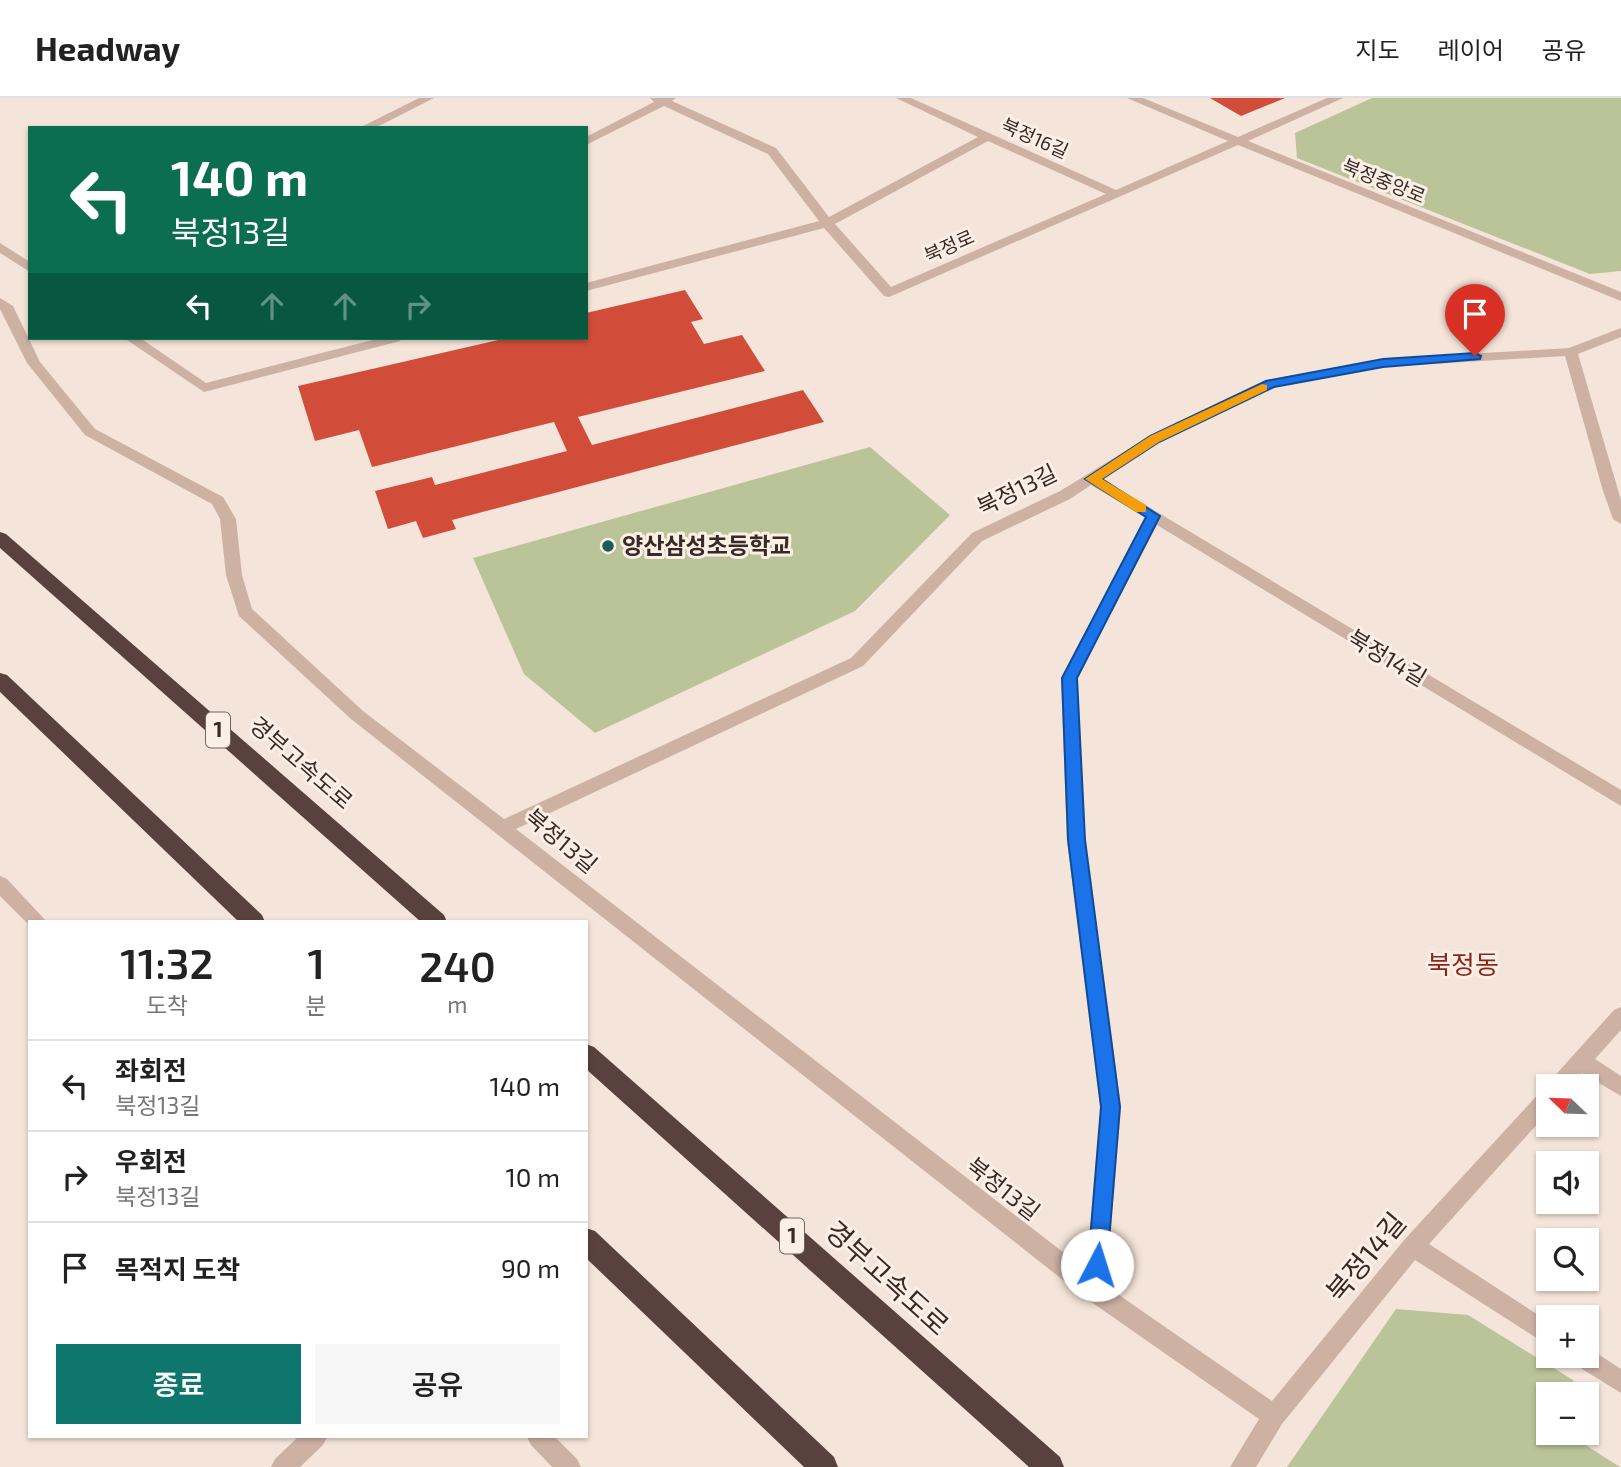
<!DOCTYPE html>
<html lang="ko">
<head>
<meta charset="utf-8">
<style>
	body { margin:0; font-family:"Exo 2","Noto Sans KR",sans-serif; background:#f6f6f6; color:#222; height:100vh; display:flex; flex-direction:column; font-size:26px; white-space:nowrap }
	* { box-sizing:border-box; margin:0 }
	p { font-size:23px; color:#767676 }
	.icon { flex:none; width:38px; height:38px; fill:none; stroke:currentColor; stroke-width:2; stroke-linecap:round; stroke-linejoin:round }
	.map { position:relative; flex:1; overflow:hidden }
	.drawer { position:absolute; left:28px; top:822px; width:560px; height:518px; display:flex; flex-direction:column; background:#fff; border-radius:0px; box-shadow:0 2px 5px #0004 }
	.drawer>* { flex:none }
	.hud { position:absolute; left:28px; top:28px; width:560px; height:214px; border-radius:0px; box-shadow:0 2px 5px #0004; background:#0b6e4f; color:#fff; overflow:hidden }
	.needle { width:46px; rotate:293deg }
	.fabs { position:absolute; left:1536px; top:976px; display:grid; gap:14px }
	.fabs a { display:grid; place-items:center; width:63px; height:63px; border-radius:0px; background:#fff; box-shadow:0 2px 5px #0004; font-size:35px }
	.pin { position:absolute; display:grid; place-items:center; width:60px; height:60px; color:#fff; margin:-72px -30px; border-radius:50% 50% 50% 0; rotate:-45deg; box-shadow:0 0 7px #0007 }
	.pin .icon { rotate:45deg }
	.me { position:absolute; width:77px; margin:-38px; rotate:5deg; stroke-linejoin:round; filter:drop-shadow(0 0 5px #0008) }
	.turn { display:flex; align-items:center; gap:24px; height:147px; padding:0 28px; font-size:32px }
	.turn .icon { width:91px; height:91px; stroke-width:2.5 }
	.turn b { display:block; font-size:49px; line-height:60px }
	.lanes { display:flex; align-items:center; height:66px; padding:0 28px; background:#0003; justify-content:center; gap:35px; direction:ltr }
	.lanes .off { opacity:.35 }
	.eta { display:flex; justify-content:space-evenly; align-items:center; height:119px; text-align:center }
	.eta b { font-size:42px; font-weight:600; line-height:49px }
	.cta { display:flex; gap:14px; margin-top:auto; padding:14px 28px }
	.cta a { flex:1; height:80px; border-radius:0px; background:#0f766e; color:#fff; font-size:28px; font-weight:600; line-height:80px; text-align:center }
	.cta a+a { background:#f6f6f6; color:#222 }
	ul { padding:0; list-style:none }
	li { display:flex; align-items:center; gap:21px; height:91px; padding:0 28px; border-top:2px solid #e0e0e0 }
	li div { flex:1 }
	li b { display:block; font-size:26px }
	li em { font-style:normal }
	header { display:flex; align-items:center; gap:42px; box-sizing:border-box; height:98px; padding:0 35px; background:#fff; border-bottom:2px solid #e0e0e0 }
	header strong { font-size:33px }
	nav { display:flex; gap:38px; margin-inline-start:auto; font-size:24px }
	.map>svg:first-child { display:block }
	.green { fill:#bac498 }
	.building { fill:#d14d3a }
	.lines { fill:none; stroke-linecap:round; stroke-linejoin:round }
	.minor { fill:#cdb2a4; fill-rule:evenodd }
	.highway { fill:#59423d; fill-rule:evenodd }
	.route { fill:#1a73e8; stroke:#114b97; stroke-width:2 }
	.slow { fill:#f59e0b }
	.poi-dot { fill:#185d5a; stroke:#fbefe6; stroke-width:2.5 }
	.labels { text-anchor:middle; stroke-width:6; stroke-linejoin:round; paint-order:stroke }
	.far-street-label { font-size:19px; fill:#382a26; stroke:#fbefe6 }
	.shield { fill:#fbefe6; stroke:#726560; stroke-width:2 }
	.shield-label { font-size:21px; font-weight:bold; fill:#382a26 }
	.street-label { font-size:23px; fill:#382a26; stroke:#fbefe6 }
	.poi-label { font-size:23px; font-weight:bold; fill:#382a26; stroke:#fbefe6; text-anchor:start }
	.quarter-label { font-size:26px; fill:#8e2618; stroke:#fbefe6 }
	.near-street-label { font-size:28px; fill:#382a26; stroke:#fbefe6 }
</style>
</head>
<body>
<header>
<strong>Headway</strong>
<nav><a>지도</a><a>레이어</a><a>공유</a></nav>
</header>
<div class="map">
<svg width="1621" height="1369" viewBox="0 0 1621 1369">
	<rect width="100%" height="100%" fill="#f4e4d9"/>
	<path class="green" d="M1372,0H1621V173L1590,176L1297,60L1295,35Z
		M870,349L950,417L855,513L595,635L524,576L473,460Z
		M1396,1211L1468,1217L1573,1282L1576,1297H1549V1335H1584L1587,1348L1620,1369H1287Z"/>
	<path class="building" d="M1210,0H1285L1241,18Z
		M685,192L703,221L691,224L704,246L742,237L765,273L578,319L592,347L803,292L824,324L452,422L456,431L423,440L416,423L388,431L375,393L432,379L435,387L567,353L554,324L372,369L359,332L315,343L298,288L507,240H586V215Z"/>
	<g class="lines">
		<path class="minor" d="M419,0H434L375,30H359Z
			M650,0H676L672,3L776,50L829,119L978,39L896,0H911L1116,92L1228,43L1127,0H1143L1238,39L1327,0H1343L1248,43L1621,194V203L1238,47L889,199L884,198L824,130L586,193V185L819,123L768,56L664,8L586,47V39L654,4ZM988,43L1106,96L891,189L835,126Z
			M0,145L30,164V174L0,155Z
			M0,200L13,208L40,264L95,331L223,399L236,421L242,477L252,511L363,613L504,721L851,560L972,435L1060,393L1150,338L1266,282L1383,261L1569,250L1621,230V239L1578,256L1621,402V426L1613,421L1603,393L1565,258L1383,269L1275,289L1160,344L1102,381L1621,692V708L1157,427L1077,580L1085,742L1121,1009L1106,1188L1272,1303L1405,1141L1542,992L1547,990L1550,983L1614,912L1621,909V932L1595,961L1621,978V998L1582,975L1570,989H1549V1013L1429,1146L1549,1224V1248L1415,1162L1282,1326L1256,1369H1230L1259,1321L1087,1201L351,621L239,518L226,477L220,421L212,406L85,337L27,265L0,211ZM1091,387L1146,420L1061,580L1067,742L1101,1009L1086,1172L516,731L863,568L982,443L1070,401Z
			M124,240H140L206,285L380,240H402L400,243L204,294Z
			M0,778L7,781L47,824H30V828L0,798Z
			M1587,1249L1621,1271V1295L1574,1266L1571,1258H1587Z
			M298,1339H327L323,1347L300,1369H271L275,1361Z
			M527,1339H555L577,1361L581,1369H552L531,1347Z"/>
		<path class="highway" d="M0,434L6,436L444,817L447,824H421L0,450Z
			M0,575L7,577L262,817L265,824H239L0,594Z
			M586,946L594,949L1060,1359L1064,1369H1029L586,971Z
			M586,1130L595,1133L834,1359L838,1369H804L586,1160Z"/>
	</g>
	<path class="route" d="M1475,255L1481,258L1480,261L1383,269L1274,289L1159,344L1102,381L1160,418L1077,580L1085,742L1120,1009L1107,1167L1104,1174L1097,1177L1090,1174L1088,1167L1101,1009L1068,742L1062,580L1146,419L1085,381L1150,338L1266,283L1383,261Z"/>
	<path class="slow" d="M1262,286L1267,287V292L1159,344L1102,381L1146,407V414H1136L1085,381L1150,338Z"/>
	<circle class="poi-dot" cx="608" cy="448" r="7"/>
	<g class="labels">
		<g class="far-street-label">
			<text transform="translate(1035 40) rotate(24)" y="7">북정16길</text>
			<text transform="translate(1384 83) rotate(22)" y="7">북정중앙로</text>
			<text transform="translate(949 148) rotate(-24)" y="7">북정로</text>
		</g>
		<g class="shield">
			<rect x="206" y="614.5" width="24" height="35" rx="5"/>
			<rect x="780" y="1120.5" width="24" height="35" rx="5"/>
		</g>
		<g class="shield-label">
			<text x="218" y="639">1</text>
			<text x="792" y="1145">1</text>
		</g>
		<g class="street-label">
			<text transform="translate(1017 392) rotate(-26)" y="8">북정13길</text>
			<text transform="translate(1387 560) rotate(31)" y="8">북정14길</text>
			<text transform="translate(301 665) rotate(41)" y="8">경부고속도로</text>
			<text transform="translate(561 743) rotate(40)" y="8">북정13길</text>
			<text transform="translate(1003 1091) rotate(38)" y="8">북정13길</text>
		</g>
		<g class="poi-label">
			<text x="622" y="456">양산삼성초등학교</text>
		</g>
		<g class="quarter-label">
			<text x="1463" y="876">북정동</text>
		</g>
		<g class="near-street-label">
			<text transform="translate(1366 1159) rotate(-50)" y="10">북정14길</text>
			<text transform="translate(887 1180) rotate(42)" y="10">경부고속도로</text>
		</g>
	</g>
</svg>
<div class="fabs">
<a><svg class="needle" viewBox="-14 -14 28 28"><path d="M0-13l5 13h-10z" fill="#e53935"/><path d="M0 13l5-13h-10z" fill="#767676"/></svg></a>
<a><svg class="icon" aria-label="sound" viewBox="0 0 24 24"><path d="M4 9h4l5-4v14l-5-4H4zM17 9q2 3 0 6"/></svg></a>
<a><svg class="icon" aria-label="search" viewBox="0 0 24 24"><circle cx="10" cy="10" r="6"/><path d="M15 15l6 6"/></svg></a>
<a>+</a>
<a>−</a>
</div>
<div class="pin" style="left:1475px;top:258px;background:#d93025"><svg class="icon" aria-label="arrive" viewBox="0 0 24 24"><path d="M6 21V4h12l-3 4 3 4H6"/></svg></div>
<svg class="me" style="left:1097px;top:1167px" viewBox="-20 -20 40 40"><circle r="19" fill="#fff"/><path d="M0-13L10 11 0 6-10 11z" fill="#1a73e8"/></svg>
<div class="hud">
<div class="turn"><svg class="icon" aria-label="left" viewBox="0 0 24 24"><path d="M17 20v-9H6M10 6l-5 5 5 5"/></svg><div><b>140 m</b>북정13길</div></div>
<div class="lanes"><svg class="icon" aria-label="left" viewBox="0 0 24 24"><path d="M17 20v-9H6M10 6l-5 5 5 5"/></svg><svg class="icon off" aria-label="ahead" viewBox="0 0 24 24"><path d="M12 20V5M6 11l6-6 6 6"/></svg><svg class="icon off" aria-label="ahead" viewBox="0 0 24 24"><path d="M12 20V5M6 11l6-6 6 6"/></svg><svg class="icon off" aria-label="right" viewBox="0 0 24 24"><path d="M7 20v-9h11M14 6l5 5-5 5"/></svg></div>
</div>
<section class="drawer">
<div class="eta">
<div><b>11:32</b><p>도착</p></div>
<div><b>1</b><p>분</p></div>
<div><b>240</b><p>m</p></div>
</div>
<ul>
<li><svg class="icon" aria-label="left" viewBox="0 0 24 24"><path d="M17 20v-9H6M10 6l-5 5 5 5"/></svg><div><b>좌회전</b><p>북정13길</p></div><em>140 m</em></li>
<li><svg class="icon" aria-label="right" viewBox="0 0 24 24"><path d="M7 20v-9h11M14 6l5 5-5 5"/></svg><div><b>우회전</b><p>북정13길</p></div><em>10 m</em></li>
<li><svg class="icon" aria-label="arrive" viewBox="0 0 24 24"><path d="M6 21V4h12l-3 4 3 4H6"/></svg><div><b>목적지 도착</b></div><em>90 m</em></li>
</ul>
<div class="cta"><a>종료</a><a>공유</a></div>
</section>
</div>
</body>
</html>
